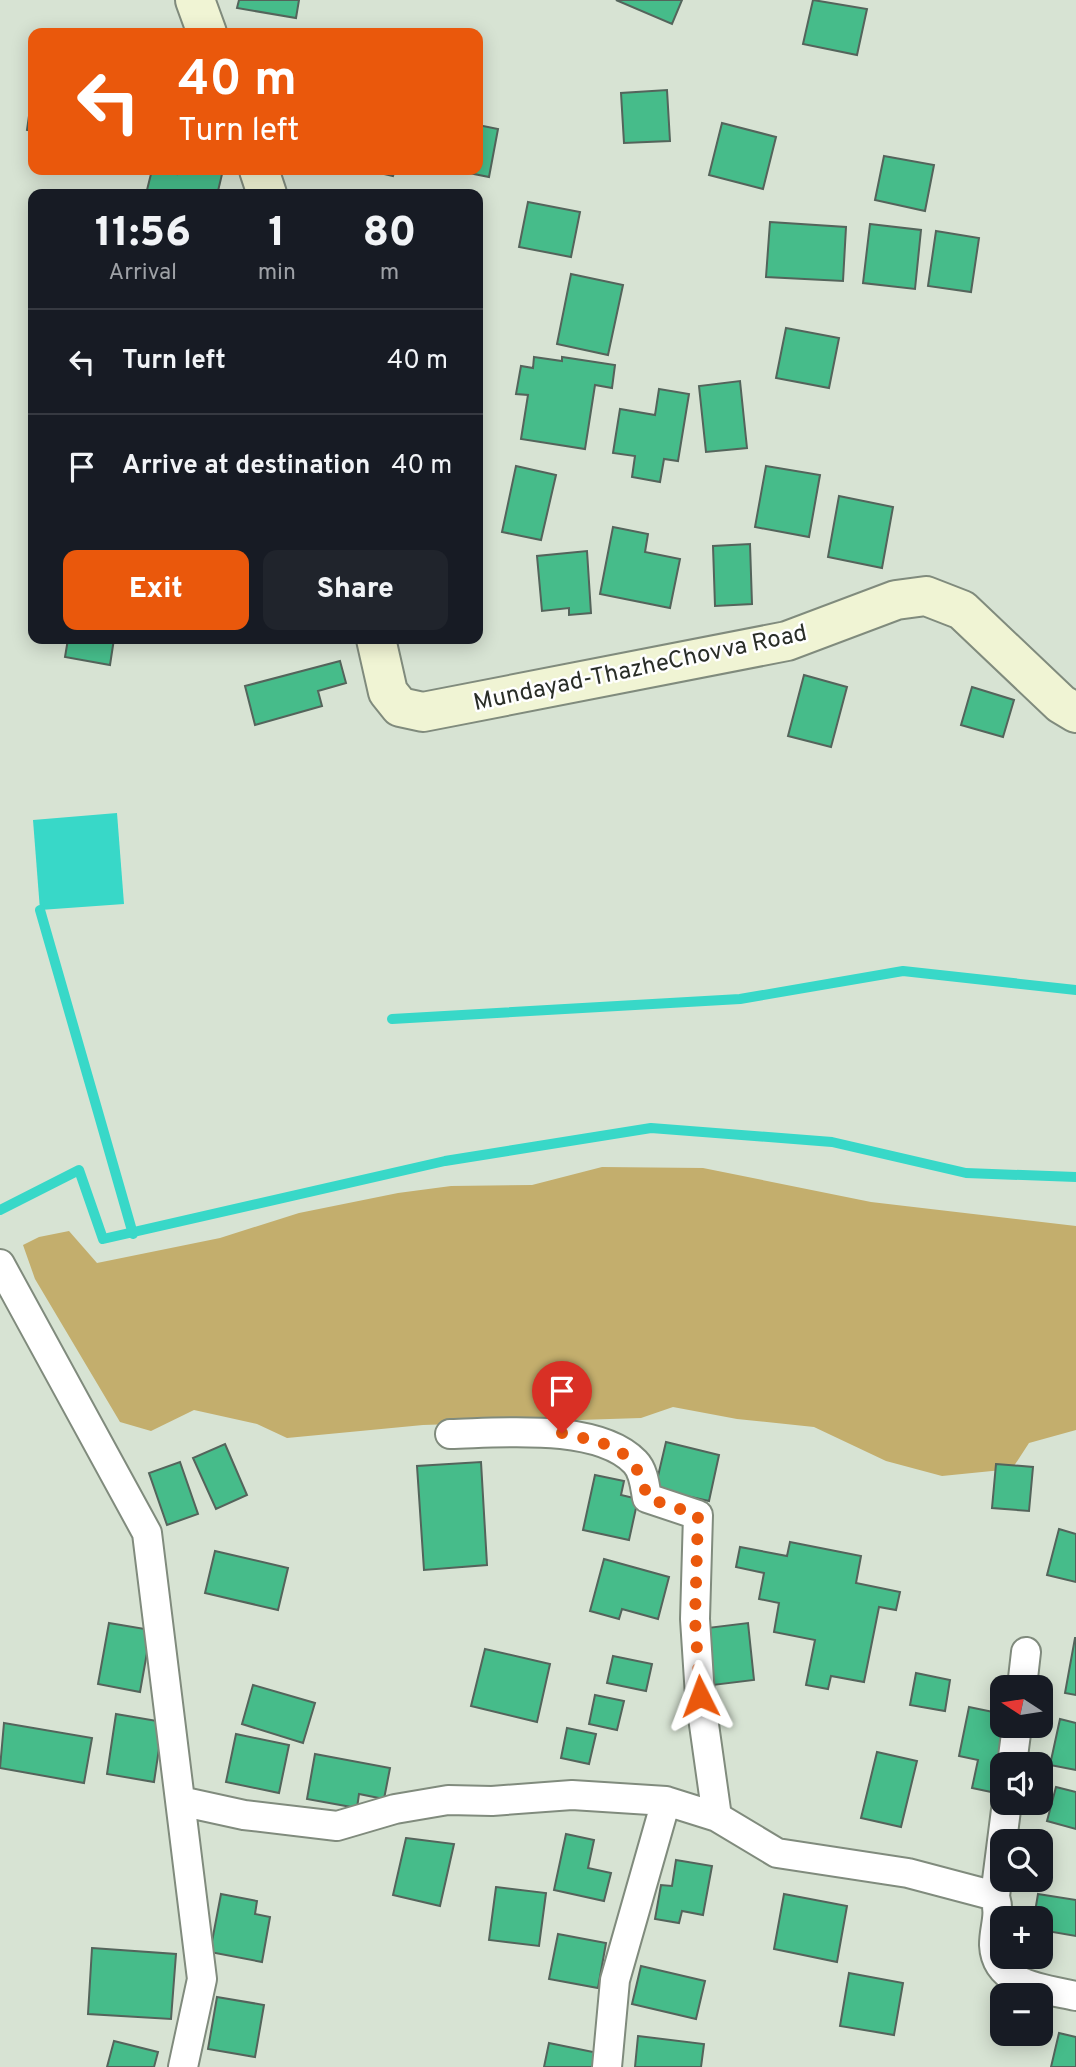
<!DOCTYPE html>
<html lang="en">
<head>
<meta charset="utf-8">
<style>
	body { margin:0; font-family:Overpass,sans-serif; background:#20242c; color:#f1f3f6; height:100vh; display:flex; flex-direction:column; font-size:26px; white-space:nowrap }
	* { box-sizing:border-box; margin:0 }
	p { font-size:23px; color:#9ea1a6 }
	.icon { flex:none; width:38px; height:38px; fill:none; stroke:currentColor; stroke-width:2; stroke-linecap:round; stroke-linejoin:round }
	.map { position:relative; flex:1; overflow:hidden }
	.drawer { position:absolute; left:28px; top:189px; width:455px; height:455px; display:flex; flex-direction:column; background:#171b24; border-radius:14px; box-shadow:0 4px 18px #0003 }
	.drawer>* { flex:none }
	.guide { position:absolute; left:28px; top:28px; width:455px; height:147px; border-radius:14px; box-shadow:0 4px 18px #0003; background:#ea580c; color:#fff; overflow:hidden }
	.needle { width:46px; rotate:282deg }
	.controls { position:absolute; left:990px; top:1675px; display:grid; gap:14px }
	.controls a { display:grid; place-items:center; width:63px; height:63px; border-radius:14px; background:#171b24; box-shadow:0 4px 18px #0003; font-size:35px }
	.pin { position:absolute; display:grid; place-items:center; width:60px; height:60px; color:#fff; margin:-72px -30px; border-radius:50% 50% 50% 0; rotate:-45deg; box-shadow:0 0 7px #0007 }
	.pin .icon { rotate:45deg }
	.me { position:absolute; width:77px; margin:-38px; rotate:357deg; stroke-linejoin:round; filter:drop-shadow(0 0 5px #0008) }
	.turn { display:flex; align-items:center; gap:24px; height:147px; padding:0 35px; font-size:32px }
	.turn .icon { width:91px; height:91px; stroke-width:2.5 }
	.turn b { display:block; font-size:49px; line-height:60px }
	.eta { display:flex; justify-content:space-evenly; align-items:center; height:119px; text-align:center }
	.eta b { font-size:42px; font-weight:800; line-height:49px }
	.primary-button { display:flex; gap:14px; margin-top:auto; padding:14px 35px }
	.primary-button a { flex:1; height:80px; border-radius:14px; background:#ea580c; color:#fff; font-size:28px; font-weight:800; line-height:80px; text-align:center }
	.primary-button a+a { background:#20242c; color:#f1f3f6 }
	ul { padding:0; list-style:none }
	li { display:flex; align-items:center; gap:21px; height:105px; padding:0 35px; border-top:2px solid #363941 }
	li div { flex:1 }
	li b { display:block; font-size:26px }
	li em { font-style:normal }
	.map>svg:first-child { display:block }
	.green { fill:#c3ae6d }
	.water { fill:#38d8c8 }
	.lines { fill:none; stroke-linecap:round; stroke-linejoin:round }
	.stream { stroke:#38d8c8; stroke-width:10 }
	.building { fill:#46bc8a; stroke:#54645b; stroke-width:2 }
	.minor-casing { stroke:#808b7d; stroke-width:32 }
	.secondary-casing { stroke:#808b7d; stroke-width:42 }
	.minor { stroke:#fff; stroke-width:28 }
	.secondary { stroke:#f0f4d4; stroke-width:38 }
	.route { stroke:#ea580c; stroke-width:12; stroke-dasharray:0 21.6 }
	.labels { text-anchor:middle; stroke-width:5; stroke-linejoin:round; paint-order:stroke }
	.street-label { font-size:24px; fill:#292d27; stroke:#fff }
</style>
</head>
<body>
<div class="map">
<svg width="1076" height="2067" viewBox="0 0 1076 2067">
	<rect width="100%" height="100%" fill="#d7e3d3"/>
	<path class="green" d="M602,1167L703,1168L871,1202L1076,1226V1430L1029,1443L1012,1469L942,1476L886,1461L814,1427L737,1419L673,1407L641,1418L423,1425L287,1438L257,1424L194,1410L151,1431L120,1422L35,1279L23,1245L39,1237L69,1231L97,1263L220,1238L299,1213L398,1193L451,1186L532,1185Z"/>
	<path class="water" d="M117,813L124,904L40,910L33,820Z"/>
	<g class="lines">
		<path class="stream" d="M40,910L133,1234
			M392,1019L740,999L903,971L1076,990
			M0,1210L79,1170L103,1239L445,1161L651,1128L832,1142L966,1173L1076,1177"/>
	</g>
	<path class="building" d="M239,0H299L296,18L237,8Z
		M616,0H682L672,24Z
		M813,0L867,9L857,55L803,44Z
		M33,88V131L27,130Z
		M667,90L670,141L624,143L621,93Z
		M722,123L776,137L763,189L709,175Z
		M478,125L498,129L489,177L454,170H478Z
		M884,156L934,165L925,211L875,200Z
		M152,170L177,174L178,170H223L218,191L229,194H146Z
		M367,170H395L393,176Z
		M528,202L580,212L571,257L519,247Z
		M770,222L846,227L843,281L766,277Z
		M870,224L921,230L915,289L863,283Z
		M936,231L979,238L971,292L928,286Z
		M571,274L623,285L608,355L557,344Z
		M786,328L839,338L829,388L776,378Z
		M534,357L562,361V357L615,365L612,388L595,385L585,449L521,439L528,395L516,394L521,366L533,368Z
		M740,381L747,448L706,452L699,386Z
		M659,389L689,394L678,461L664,459L660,482L632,477L635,456L613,453L620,409L655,415Z
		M516,466L556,475L541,540L502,532Z
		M766,466L820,475L809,537L755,527Z
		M839,496L893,507L882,568L828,557Z
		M613,527L648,534L645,552L680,559L670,608L600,594Z
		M750,544L752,604L715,606L713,546Z
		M587,551L591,613L569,615V608L542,611L537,556Z
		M68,639H114L110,665L65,657Z
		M340,661L346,683L318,691L322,706L255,725L245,686Z
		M804,675L847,687L831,747L788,736Z
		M972,687L1014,700L1003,737L961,725Z
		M666,1442L719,1455L709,1501L655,1489Z
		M225,1444L247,1495L216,1509L193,1458Z
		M180,1462L198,1514L167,1525L149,1473Z
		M481,1462L487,1565L424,1570L417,1466Z
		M996,1464L1033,1467L1029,1511L992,1508Z
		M595,1475L624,1481L621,1495L638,1499L629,1540L583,1530Z
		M1059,1529L1076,1534V1582L1047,1575Z
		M790,1542L861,1556L856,1583L900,1592L896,1610L879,1607L864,1682L831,1676L828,1689L806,1685L815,1640L774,1632L779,1603L759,1599L764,1573L736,1567L740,1547L787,1556Z
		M215,1551L288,1568L278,1610L205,1593Z
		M604,1559L669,1577L658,1619L622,1609L619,1619L590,1611Z
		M109,1623L151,1630L140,1692L98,1684Z
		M748,1623L754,1680L713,1685L707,1628Z
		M1075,1638H1076V1695L1065,1693Z
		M485,1649L550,1664L537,1722L471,1706Z
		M613,1656L652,1664L646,1691L607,1683Z
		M916,1673L950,1680L945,1711L910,1705Z
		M253,1685L315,1703L303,1743L242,1724Z
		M595,1695L624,1701L617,1730L589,1724Z
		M969,1707L1003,1714V1726H1009L996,1793L972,1788L978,1760L959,1756Z
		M116,1714L163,1722L154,1782L107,1774Z
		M1060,1719L1076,1723V1770L1050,1765Z
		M4,1723L92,1738L84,1783L0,1768Z
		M567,1728L596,1734L589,1764L561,1758Z
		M236,1734L289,1745L279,1793L226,1782Z
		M877,1752L917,1761L901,1827L861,1818Z
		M315,1754L390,1768L384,1799L359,1794L357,1808L307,1799Z
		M1056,1787L1076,1792V1829L1047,1821Z
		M566,1834L594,1840L588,1868L611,1873L604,1901L554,1890Z
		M406,1838L454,1844L440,1906L393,1895Z
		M676,1860L712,1866L703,1915L682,1911L679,1923L655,1919L661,1885L672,1886Z
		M496,1887L546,1893L539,1946L489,1940Z
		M221,1894L257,1901L255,1914L270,1917L262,1962L210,1952Z
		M784,1894L847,1906L837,1962L774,1949Z
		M1038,1894L1076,1900V1936L1041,1930V1918H1034Z
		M558,1934L606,1943L598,1988L549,1979Z
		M92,1948L176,1954L171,2019L88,2014Z
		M641,1966L705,1981L696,2019L632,2004Z
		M849,1973L903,1983L894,2035L840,2026Z
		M217,1997L264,2005L255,2057L208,2049Z
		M1059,2033L1076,2037V2067H1051Z
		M638,2036L704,2044L701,2067H635Z
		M114,2041L158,2052L154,2067H107Z
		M549,2043L598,2053L595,2067H544Z"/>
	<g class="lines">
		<defs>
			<path id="minor" d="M0,1264L147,1533L202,1979L183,2067
				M450,1434C501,1433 597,1423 635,1462C644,1471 645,1487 647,1498L698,1515L695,1619L700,1696L717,1817
				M1022,1687L1026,1652
				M1012,1764L1017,1726
				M180,1801L244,1815L337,1826L395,1809L448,1800L492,1801L572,1795L666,1801L717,1817L777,1853L908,1873L995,1896C1001,1917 994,1926 994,1945C996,1986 1045,1989 1076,1996
				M995,1896L1007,1802
				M607,2067L615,1980L666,1801"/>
			<path id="secondary" d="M195,0L207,33
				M259,170L267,194
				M376,639L388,692L400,707L423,712L787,641L896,600L926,596L962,610L1061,704L1076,713"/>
		</defs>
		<use href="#minor" class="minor-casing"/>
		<use href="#secondary" class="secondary-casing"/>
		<use href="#minor" class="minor"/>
		<use href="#secondary" class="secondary"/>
	</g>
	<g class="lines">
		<path class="route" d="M562,1433C608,1444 636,1446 647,1498L698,1515L695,1619L700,1696"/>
	</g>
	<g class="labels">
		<g class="street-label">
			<text transform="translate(640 667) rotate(-12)" y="8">Mundayad-ThazheChovva Road</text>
		</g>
	</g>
</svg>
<div class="controls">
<a><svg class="needle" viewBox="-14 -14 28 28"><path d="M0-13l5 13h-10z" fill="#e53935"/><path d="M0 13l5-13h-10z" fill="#9ea1a6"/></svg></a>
<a><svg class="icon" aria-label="sound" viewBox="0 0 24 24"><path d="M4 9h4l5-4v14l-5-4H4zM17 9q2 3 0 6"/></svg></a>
<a><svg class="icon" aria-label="search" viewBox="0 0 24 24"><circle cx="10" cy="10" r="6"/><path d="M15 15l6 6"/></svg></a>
<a>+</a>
<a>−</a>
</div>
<div class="pin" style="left:562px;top:1433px;background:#d93025"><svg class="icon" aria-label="arrive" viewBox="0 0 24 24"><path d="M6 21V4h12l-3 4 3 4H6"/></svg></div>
<svg class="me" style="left:700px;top:1696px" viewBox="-20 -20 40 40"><path d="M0-17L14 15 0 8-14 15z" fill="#ea580c" stroke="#fff" stroke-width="4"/></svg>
<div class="guide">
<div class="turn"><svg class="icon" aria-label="left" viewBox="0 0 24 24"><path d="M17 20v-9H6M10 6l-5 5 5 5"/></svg><div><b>40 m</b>Turn left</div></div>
</div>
<section class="drawer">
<div class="eta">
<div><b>11:56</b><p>Arrival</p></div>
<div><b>1</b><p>min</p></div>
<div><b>80</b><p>m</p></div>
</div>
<ul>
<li><svg class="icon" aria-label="left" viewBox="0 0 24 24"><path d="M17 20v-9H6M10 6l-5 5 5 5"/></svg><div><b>Turn left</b></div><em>40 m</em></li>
<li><svg class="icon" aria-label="arrive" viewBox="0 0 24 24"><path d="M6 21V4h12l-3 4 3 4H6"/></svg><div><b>Arrive at destination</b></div><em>40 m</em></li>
</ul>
<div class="primary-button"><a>Exit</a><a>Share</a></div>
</section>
</div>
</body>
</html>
